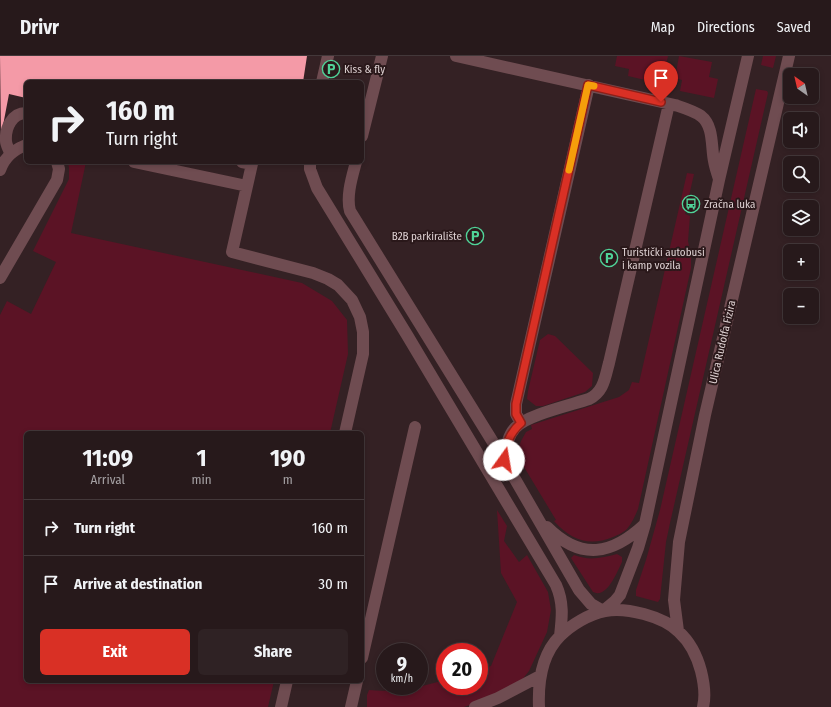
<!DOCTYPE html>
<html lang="en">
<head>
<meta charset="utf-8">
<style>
	body { margin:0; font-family:"Fira Sans Condensed",sans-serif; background:#2f2224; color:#f1f3f6; height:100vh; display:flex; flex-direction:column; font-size:15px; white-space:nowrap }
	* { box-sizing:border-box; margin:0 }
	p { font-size:13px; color:#a4a0a3 }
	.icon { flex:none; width:22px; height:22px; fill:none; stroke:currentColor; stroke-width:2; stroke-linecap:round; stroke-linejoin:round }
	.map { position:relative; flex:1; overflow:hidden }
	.side { position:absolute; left:24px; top:375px; width:340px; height:252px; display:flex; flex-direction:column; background:#27191b; border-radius:6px; box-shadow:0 2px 6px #0003,0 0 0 1px #43383a }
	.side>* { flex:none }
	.banner { position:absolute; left:24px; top:24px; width:340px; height:84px; border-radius:6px; box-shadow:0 2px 6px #0003,0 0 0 1px #43383a; background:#27191b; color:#f1f3f6; overflow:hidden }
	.needle { width:26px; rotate:326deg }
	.fabs { position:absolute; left:783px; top:12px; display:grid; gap:8px }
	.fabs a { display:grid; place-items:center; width:36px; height:36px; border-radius:6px; background:#27191b; box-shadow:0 2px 6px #0003,0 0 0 1px #43383a; font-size:20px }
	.speed { position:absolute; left:376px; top:587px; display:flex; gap:8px; font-size:20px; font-weight:700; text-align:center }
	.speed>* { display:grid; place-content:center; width:52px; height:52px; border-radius:50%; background:#27191b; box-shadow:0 2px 6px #0003,0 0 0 1px #43383a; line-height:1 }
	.speed small { font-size:10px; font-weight:400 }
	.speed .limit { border:6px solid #d22; background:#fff; color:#111 }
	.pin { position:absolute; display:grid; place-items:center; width:34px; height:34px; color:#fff; margin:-41px -17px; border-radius:50% 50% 50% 0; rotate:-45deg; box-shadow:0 0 4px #0007 }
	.pin .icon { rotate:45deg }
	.me { position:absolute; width:44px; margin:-22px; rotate:13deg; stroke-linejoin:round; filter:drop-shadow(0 0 3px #0008) }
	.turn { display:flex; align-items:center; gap:14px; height:84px; padding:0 16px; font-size:18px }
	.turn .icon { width:52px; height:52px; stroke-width:2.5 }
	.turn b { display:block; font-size:28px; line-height:34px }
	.eta { display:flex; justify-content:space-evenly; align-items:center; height:68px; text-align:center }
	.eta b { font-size:24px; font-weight:700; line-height:28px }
	.primary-button { display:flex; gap:8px; margin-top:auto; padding:8px 16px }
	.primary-button a { flex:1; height:46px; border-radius:6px; background:#d93025; color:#fff; font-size:16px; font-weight:700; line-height:46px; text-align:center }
	.primary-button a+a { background:#2f2224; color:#f1f3f6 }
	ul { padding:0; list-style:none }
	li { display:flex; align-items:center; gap:12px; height:56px; padding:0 16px; border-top:1px solid #43383a }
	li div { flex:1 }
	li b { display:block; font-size:15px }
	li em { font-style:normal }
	header { display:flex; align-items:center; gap:24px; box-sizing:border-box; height:56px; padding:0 20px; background:#27191b; border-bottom:1px solid #43383a }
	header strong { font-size:19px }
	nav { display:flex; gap:22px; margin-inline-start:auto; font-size:14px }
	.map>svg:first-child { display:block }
	.green { fill:#5b1325 }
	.building { fill:#f49aa7 }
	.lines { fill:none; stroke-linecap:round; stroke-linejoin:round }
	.minor { stroke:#6f4c51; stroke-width:12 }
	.route-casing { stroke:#8d1f18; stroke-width:10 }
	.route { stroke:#d93025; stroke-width:7 }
	.slow { stroke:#f59e0b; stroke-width:7 }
	.labels { text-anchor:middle; stroke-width:4; stroke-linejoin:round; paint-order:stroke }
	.poi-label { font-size:11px; fill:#ded1d2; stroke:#2a181a; text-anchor:start }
	.street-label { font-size:11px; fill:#ded1d2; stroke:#2a181a }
</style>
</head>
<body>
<header>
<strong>Drivr</strong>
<nav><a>Map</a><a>Directions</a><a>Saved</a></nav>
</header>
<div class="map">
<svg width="831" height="651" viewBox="0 0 831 651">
	<rect width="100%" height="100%" fill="#342124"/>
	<path class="green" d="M617,0H668L664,18L647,14L645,24L628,20L629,13L615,10Z
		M679,0L712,6L709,21L718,23L714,42L680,35L682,24L675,22Z
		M763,0H776L773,12L761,9Z
		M756,33L767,35L768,37L670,467L666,486L660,543L658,546L636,540V534L646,504L660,454Z
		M68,106H86L71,177L302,227L332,245L347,264L348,298L330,377H26V625H274L268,651H0V259L7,245L31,258L56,206L33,195L69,123V112Z
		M687,117L694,118L685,158L690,160L688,185L691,200V212L638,453C635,460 632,467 627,473C624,476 618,479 613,481C589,491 571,484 554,465L556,464L521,406L520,400L519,391L521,385L526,376L532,373L531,369L619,341L629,334L632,326L639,327Z
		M548,278L555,280L593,317L592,330L585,336L543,350H536L527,343L528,335L540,284Z
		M497,454L507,470L504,485L519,506L527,499L548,536L551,554L547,576L529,615L521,625L491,642L464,651H367V639L369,634C394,637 421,631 445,624V630H479V614L491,610L517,546L501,517Z
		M617,498L622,501V506C617,516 607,543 593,536L571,502L574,499C589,505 602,502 617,498Z"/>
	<path class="building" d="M0,0H307L303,26H26V42L9,38L1,80Z"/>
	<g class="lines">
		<path class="minor" d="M456,0L675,49C684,52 694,55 701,60C714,70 711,91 714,105C715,111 717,117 719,123
			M322,26L328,0
			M362,80L382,0
			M10,97C9,93 6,89 6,85C5,72 12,57 26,57
			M134,106L247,130
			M242,106L252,108L232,196L313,217L328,223L338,229L352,244L360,261L363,276V298L345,377
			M310,106V113L317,132L407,279L556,529C564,547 562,562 560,580
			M356,106C352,121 346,140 350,155L504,404L579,534L591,548L603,555
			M0,114C5,101 13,94 26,89
			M0,222L57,124L59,113L57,106
			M521,367L516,358V348L589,29
			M504,404C506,393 507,381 515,372C526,359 571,349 589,343C604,336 605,321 609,307L669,48
			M547,471C581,505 612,499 645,468
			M603,555L615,545L620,539L638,492L645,468L719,124L748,0
			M678,575L674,544L679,486L705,359L789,0
			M362,602L415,371
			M281,651L287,625
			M351,651L357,625
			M475,651L498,642L540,620
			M539,651C538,627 542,598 560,580C571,569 589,558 605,555C626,551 663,560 679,576C690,586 697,600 701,615C704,627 706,639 703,651"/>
	</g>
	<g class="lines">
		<defs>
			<path id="route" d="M504,404C506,389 509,377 521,367L516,358V348L588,29L661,46"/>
		</defs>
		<use href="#route" class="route-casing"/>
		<use href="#route" class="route"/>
		<path class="slow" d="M569,114L588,29L594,30"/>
	</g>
	<defs>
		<symbol id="parking-ring" viewBox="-11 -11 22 22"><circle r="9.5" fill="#2a181a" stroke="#50d398" stroke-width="1.5"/><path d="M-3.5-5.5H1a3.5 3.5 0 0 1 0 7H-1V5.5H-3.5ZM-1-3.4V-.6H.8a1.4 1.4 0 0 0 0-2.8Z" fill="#50d398"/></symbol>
		<symbol id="bus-ring" viewBox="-11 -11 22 22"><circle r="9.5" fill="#2a181a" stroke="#50d398" stroke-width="1.5"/><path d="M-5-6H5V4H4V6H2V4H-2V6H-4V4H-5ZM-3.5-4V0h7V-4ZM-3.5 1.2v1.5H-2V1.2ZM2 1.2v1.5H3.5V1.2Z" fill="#50d398"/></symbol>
	</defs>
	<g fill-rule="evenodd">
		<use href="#parking-ring" x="321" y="3" width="20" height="20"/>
		<use href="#bus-ring" x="681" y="138" width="20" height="20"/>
		<use href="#parking-ring" x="465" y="170" width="20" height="20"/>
		<use href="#parking-ring" x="599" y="192" width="20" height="20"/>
	</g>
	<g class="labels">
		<g class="poi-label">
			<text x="344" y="17">Kiss &amp; fly</text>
			<text x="704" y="152">Zračna luka</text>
			<text x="462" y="184" text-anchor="end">B2B parkiralište</text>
			<text x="622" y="200">Turistički autobusi<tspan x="622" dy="13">i kamp vozila</tspan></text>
		</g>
		<g class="street-label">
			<text transform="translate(722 286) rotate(-77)" y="4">Ulica Rudolfa Fizira</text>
		</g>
	</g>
</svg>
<div class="fabs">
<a><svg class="needle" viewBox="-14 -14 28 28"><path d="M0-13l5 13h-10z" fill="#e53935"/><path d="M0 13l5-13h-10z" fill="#a4a0a3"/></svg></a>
<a><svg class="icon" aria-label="sound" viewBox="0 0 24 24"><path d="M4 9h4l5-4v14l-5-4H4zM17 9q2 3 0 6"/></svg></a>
<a><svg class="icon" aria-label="search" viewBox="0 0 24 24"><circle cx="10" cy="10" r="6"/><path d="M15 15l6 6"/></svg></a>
<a><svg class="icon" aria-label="layers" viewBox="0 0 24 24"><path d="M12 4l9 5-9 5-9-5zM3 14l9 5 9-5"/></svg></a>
<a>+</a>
<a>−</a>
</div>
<div class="speed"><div>9<small>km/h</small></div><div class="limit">20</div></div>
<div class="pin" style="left:661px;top:46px;background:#d93025"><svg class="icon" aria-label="arrive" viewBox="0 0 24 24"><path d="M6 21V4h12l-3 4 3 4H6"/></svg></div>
<svg class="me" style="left:504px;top:404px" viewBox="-20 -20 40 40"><circle r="19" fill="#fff"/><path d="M0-13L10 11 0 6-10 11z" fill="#d93025"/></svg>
<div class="banner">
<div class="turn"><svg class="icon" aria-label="right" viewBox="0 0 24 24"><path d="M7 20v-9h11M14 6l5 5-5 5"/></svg><div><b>160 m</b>Turn right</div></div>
</div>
<section class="side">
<div class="eta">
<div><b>11:09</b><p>Arrival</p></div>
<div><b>1</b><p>min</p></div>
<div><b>190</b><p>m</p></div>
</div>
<ul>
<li><svg class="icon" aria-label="right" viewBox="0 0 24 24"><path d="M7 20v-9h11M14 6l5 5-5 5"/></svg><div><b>Turn right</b></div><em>160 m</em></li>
<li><svg class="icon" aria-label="arrive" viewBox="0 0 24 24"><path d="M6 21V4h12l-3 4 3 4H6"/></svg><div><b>Arrive at destination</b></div><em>30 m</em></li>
</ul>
<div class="primary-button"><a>Exit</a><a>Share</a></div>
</section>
</div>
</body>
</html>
